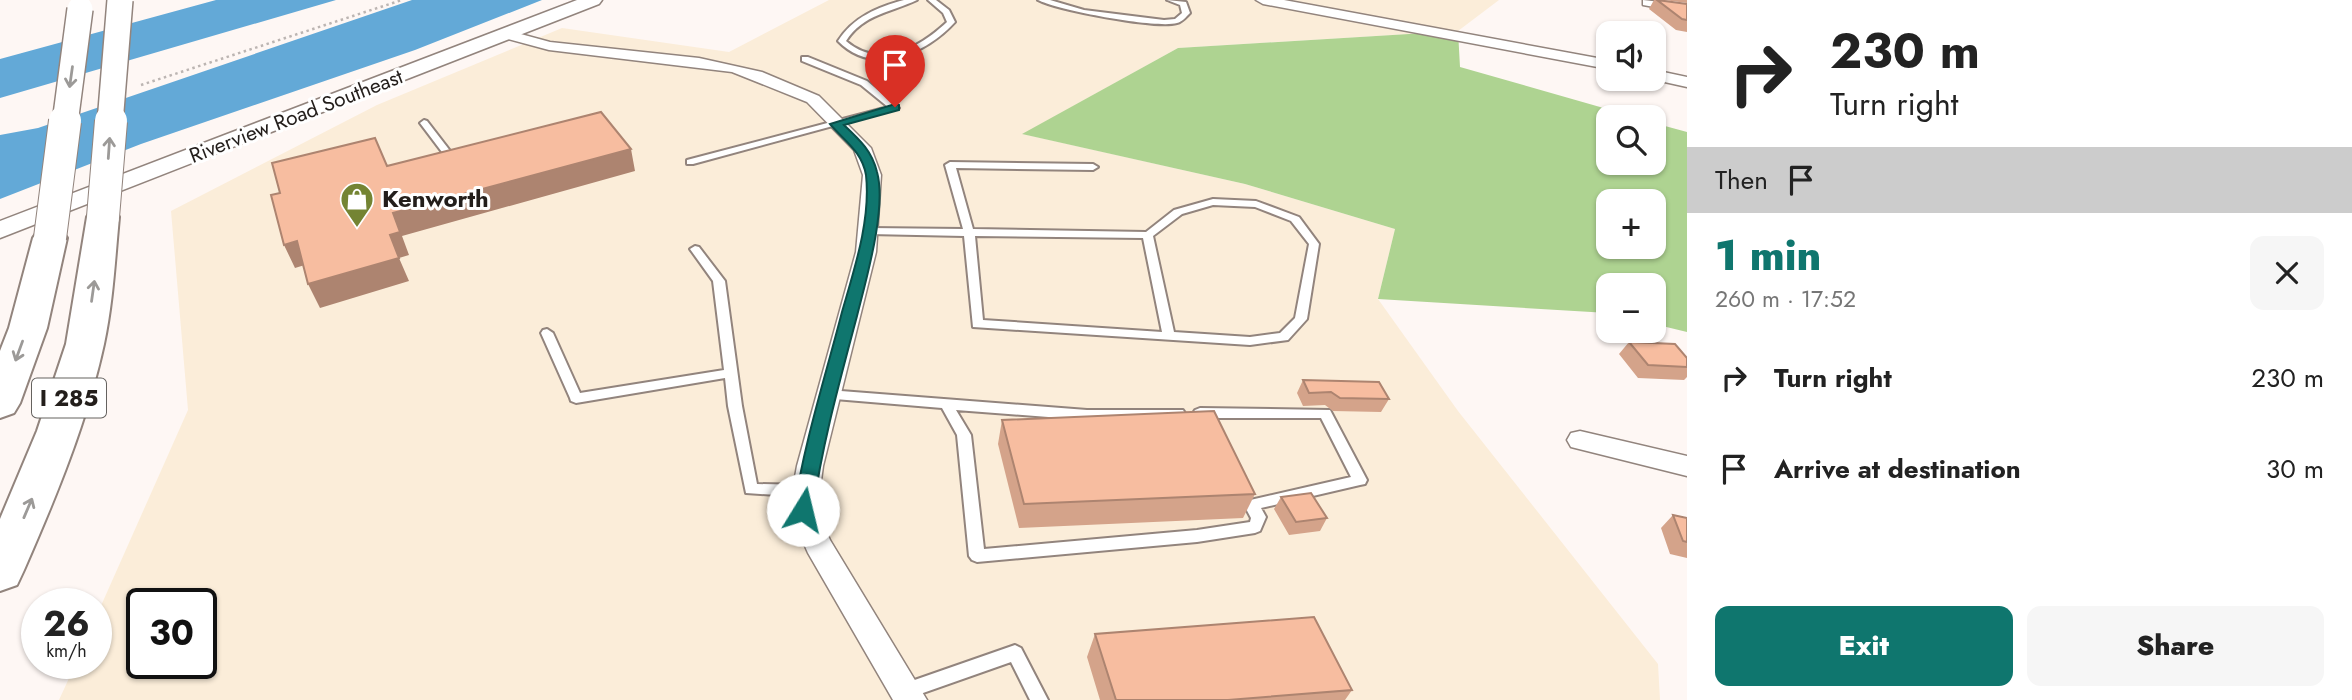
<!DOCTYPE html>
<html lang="en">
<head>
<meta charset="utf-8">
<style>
	body { margin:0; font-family:Jost,sans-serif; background:#f6f6f6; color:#222; height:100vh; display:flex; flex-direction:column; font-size:26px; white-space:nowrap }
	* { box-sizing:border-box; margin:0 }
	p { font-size:23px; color:#767676 }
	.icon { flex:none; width:38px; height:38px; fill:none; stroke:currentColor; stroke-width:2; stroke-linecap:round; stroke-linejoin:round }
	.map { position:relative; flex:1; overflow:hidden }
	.side { display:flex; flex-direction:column; background:#fff; width:665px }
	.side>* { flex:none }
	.guide { background:#fff; color:#222; overflow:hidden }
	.tools { position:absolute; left:1596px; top:21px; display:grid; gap:14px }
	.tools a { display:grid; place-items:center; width:70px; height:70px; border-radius:14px; background:#fff; box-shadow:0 2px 5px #0004; font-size:35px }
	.speed { position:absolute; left:21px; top:588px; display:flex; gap:14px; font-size:35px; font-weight:700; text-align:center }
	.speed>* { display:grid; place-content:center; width:91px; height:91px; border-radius:50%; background:#fff; box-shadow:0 2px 5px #0004; line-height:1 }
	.speed small { font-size:18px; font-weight:400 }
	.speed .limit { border:4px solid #111; border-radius:10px; background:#fff; color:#111 }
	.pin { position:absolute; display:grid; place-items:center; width:60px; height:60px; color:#fff; margin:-72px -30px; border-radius:50% 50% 50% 0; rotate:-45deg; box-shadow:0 0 7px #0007 }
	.pin .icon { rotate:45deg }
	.me { position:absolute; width:77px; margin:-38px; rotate:9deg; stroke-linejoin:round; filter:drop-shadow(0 0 5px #0008) }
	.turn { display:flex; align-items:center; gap:24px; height:147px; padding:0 28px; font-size:32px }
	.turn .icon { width:91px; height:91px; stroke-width:2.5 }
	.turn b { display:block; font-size:49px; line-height:60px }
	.then { display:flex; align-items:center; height:66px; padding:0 28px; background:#0003; gap:14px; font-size:26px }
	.round { display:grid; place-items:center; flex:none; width:74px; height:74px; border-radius:14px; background:#f6f6f6 }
	.overview { display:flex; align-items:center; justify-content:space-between; height:119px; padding:0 28px }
	h1 { font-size:42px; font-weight:800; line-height:52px; color:#0f766e }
	.cta { display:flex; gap:14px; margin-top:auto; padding:14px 28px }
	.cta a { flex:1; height:80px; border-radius:14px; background:#0f766e; color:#fff; font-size:28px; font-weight:800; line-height:80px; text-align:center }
	.cta a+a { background:#f6f6f6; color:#222 }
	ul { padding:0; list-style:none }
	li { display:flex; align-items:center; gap:21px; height:91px; padding:0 28px }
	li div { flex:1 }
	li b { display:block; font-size:26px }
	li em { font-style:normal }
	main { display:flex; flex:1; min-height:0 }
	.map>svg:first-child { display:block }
	.industrial { fill:#fbedd9; fill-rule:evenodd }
	.forest { fill:#aed391; fill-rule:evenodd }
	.water { fill:#63a9d7 }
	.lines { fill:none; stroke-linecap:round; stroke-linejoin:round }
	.service-casing { stroke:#92847d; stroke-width:4 }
	.minor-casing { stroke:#92847d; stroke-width:3 }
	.tertiary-casing { stroke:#92847d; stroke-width:3 }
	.motorway-casing { stroke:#92847d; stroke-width:4 }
	.path { stroke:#bcb5b2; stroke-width:2.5; stroke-dasharray:2.5 3.5; stroke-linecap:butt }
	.service { fill:#fff; fill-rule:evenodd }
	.minor { fill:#fff; fill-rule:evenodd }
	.tertiary { fill:#fff; fill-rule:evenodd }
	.motorway { fill:#fff; fill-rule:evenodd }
	.motorway-bridge-far1-casing { stroke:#92847d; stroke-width:28; stroke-linecap:butt }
	.motorway-bridge-casing { stroke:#92847d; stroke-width:34; stroke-linecap:butt }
	.motorway-bridge-far1 { stroke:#fff; stroke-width:25 }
	.motorway-bridge { stroke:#fff; stroke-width:32 }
	.wall { fill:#d4a38a }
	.shaded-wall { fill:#ad8470 }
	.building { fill:#f7bda0; stroke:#ad8470; stroke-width:2 }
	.oneway { stroke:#9c9a98 }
	.route { fill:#0f766e; stroke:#0a4d48; stroke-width:2 }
	.labels { text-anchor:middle; stroke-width:6; stroke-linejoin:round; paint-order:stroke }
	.far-street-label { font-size:21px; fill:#231e1b; stroke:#fff }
	.shield { fill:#fff; stroke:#65625f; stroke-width:2 }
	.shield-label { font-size:23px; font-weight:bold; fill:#231e1b }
	.poi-label { font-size:24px; font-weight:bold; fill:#231e1b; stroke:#fff; text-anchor:start }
</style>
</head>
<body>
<main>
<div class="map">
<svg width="1687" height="700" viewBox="0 0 1687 700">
	<rect width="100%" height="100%" fill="#fef7f4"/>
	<path class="industrial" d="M829,0H1499L1458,31L1178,48L1023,134L1245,184L1395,229L1378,299L1458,411L1658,664L1660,700H59L76,663H96V617L188,410L171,211L377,105L562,28L729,52ZM142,604H201V663H142Z"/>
	<path class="forest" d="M1458,31L1460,67L1635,117H1608V163H1654V123L1687,132V332L1654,324V285H1608V313L1378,299L1395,229L1245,184L1022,134L1178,48ZM1608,201H1654V247H1608Z"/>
	<path class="water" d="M216,0H336L0,98V59Z
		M412,0H542L415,50L141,144L0,199V135L38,128Z"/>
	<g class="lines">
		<defs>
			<path id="service" d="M904,0H917C892,12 863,14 846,41C880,70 919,48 947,22L943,13L928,0H936L949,10L955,22C926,54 873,77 838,41C853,17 878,7 904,0Z
				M1038,0H1050L1084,10L1164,20L1175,19L1182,13L1180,5L1167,0L1186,2L1190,13C1186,17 1182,22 1177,23C1157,29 1057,10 1038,0Z
				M802,57H808L867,81L899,108L693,164H687V160L888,107L861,85L802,61Z
				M424,120L427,121L454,156V160H448L420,123Z
				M950,162L1093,164L1098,167L1093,170L956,168L973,229L1146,232L1174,210L1213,199L1256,201L1299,217L1319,244L1307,319L1288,340L1250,345L973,327L964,236L869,234L864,231L869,228L963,229L945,165ZM1213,205L1255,207L1291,221L1309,244L1295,318L1280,333L1250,337L1174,332L1153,236L1182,214ZM975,236L1143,238L1162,332L983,320Z
				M695,246L699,247L725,281L742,406L757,484L806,485L811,487L813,491L811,495L806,497L746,493L728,406L725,378L576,403L571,401L570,398L541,333L543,330L547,329L553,333L580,393L724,370L713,281L690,249Z
				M828,390L1087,410H1183L1185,413L1183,416L1178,418L1087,420L956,410L971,435L984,549L1197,530L1250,522L1251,518L1244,505L1246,501L1351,477L1321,418H1200L1195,416L1193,413L1195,410L1200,408L1330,410L1367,480L1365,484L1360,485L1261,508L1266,517L1260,531L1255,533L1197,542L977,562L972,560L969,556L957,435L942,408L823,398L822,395L823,392Z
				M1015,645L1021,648L1048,700H1030L1011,662L906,699L900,697L897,691L900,685L906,683Z"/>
			<path id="minor" d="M1256,0H1284L1608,60V69L1263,4Z
				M1643,0L1687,5V13L1643,5Z
				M506,30L550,42L699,58L762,72L819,96L871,148L881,175L876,252L823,466L817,510L830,540L927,700H893L808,553L789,510L797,466L856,252L863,175L854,150L807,102L732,72L549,50L501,37L499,34Z
				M1654,70L1687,77V87L1651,79H1654Z
				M1580,431L1687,456V476L1571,447L1567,440L1571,433Z"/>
			<path id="tertiary" d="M577,0H602L599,4L0,238V221Z"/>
			<path id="motorway" d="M103,207L114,210L119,217C115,259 113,302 104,344C87,422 56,497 24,570L17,585L0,591V519L37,431L66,344L87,217L92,210Z
				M50,228L62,231L67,238L47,328L20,403L14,413L0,418V351L9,328L33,238L38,231Z"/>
		</defs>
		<use href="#service" class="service-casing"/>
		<use href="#minor" class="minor-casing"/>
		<use href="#tertiary" class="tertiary-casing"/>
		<use href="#motorway" class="motorway-casing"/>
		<path class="path" d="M141,85L402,0"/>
		<use href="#service" class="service"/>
		<use href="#minor" class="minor"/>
		<use href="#tertiary" class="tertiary"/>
		<use href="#motorway" class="motorway"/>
		<defs>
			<path id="motorway-bridge-far1" d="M65,123L80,9
				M110,123L120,0"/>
			<path id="motorway-bridge" d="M103,217L111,121
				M50,238L65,121"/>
		</defs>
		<use href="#motorway-bridge-far1" class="motorway-bridge-far1-casing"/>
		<use href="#motorway-bridge" class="motorway-bridge-casing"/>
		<use href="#motorway-bridge-far1" class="motorway-bridge-far1"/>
		<use href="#motorway-bridge" class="motorway-bridge"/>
	</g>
	<path class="wall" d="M1654,0H1662L1687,4V32L1676,30L1649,9Z
		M1664,0H1687V3Z
		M1629,342L1687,358V377L1684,380L1638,378L1619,354Z
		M1303,380L1389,399L1381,412L1333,411L1325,405L1303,406L1297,393Z
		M1002,420L1255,494L1243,518L1019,528L998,444Z
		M1281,497L1327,518L1320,531L1289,535L1274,509Z
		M1673,515L1687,518V558L1670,554L1661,528Z
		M1095,634L1352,690L1345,700H1100L1087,657Z"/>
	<path class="shaded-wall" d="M631,149L635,171L402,236L409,255L399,258L409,281L320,308L308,284L390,235L393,213Z
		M297,241L308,264L295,268L284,245Z"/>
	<path class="building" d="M1657,0L1687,4V20L1682,19Z
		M601,112L631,149L393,213L400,232L390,235L399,258L308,284L297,241L284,245L271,195L280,193L272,163L375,138L387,166Z
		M1629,342L1675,344L1687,358V367L1648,365Z
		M1303,380L1379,382L1389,399L1340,398L1331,392L1309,393Z
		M1214,411L1255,494L1024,504L1002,420Z
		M1311,493L1327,518L1296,522L1281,497Z
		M1673,515L1687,518V542L1683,541Z
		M1314,617L1352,690L1228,700H1116L1095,634Z"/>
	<defs><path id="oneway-shaft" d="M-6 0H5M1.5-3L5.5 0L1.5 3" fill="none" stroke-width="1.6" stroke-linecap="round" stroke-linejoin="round" transform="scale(1.75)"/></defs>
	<g class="oneway">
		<use href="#oneway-shaft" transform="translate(71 77) rotate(98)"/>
		<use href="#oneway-shaft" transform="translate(109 148) rotate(-86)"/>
		<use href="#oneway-shaft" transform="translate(93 291) rotate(-82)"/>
		<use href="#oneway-shaft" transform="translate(19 351) rotate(110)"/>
		<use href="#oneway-shaft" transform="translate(28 508) rotate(-67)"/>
	</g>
	<path class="route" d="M895,104L899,105V110L844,125C860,140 872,151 877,172C887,208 866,280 857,316C840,380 822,444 813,510L810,515L803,517L796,515L794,510C804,443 825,378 842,312C854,270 871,220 866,175C862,151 844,141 830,124Z"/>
	<defs>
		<symbol id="shop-pin" viewBox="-11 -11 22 30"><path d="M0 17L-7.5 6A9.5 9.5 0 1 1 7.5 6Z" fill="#748433" stroke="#fff"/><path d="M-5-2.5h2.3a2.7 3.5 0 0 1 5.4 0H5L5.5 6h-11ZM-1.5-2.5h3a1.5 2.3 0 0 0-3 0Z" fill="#fff"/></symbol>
	</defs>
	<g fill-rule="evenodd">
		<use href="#shop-pin" x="338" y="180" width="38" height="52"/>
	</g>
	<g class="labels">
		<g class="far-street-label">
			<text transform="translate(296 116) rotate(-21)" y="7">Riverview Road Southeast</text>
		</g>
		<rect class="shield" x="32" y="378.5" width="74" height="39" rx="5"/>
		<g class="shield-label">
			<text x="69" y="406">I 285</text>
		</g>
		<g class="poi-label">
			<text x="382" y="207">Kenworth</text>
		</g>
	</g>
</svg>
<div class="tools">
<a><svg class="icon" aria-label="sound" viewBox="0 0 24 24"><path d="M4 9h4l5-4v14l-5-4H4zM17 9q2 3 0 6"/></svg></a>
<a><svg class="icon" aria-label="search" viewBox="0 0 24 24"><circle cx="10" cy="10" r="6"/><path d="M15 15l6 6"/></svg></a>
<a>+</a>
<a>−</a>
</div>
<div class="speed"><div>26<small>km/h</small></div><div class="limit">30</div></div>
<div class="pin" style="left:895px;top:107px;background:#d93025"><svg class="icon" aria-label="arrive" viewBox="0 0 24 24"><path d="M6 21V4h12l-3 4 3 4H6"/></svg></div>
<svg class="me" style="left:803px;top:510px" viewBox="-20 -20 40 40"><circle r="19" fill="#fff"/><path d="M0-13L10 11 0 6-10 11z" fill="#0f766e"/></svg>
</div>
<section class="side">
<div class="guide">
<div class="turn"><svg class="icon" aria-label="right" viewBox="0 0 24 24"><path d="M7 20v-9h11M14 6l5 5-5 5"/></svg><div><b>230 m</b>Turn right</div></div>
<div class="then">Then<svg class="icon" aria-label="arrive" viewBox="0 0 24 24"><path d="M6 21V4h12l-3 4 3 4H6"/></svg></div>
</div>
<div class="overview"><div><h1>1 min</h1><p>260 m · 17:52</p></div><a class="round"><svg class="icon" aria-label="close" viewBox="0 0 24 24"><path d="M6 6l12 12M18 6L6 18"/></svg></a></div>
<ul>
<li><svg class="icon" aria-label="right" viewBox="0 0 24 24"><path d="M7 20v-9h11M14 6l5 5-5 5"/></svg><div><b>Turn right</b></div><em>230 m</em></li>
<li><svg class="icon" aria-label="arrive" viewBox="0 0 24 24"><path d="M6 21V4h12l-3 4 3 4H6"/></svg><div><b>Arrive at destination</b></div><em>30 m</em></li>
</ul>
<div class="cta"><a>Exit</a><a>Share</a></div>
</section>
</main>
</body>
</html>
